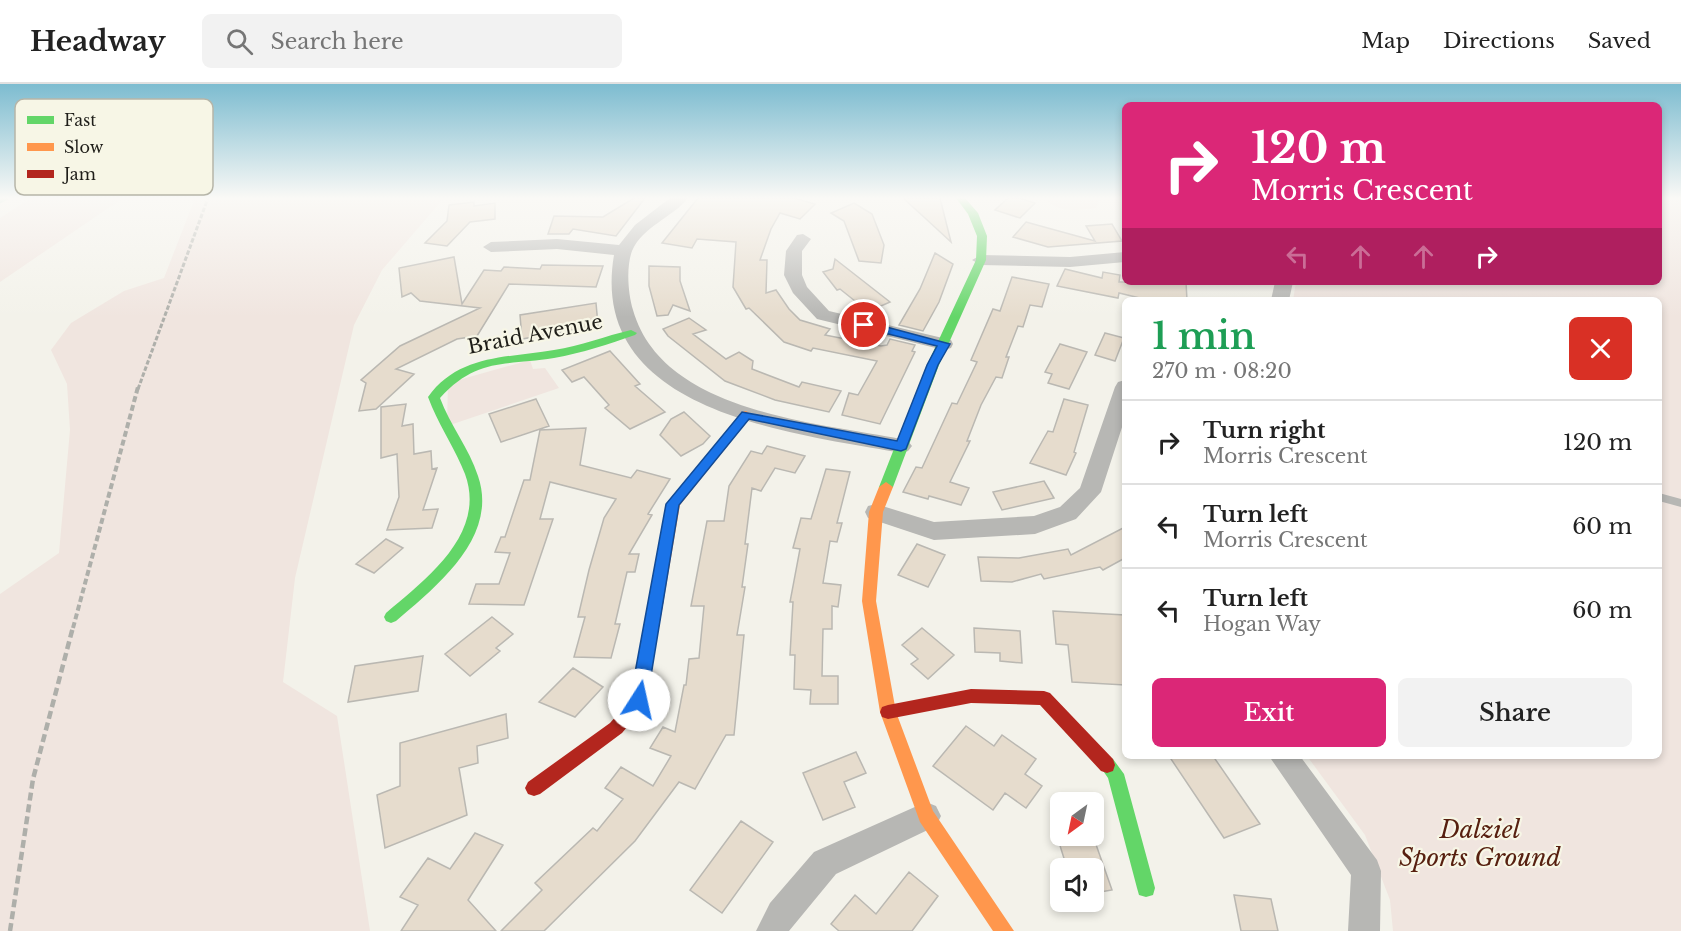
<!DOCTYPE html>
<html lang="en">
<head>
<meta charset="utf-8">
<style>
	body { margin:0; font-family:"Libre Baskerville",serif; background:#f2f2f2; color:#222; height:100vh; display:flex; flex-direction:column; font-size:22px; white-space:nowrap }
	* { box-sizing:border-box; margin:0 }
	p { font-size:20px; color:#767676 }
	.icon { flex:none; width:33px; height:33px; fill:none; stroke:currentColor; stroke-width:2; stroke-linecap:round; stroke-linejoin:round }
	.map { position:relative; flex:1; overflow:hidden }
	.details { position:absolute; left:1122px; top:213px; width:540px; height:462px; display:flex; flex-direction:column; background:#fff; border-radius:9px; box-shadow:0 3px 9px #0003 }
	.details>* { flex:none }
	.guide { position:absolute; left:1122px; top:18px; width:540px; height:183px; border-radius:9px; box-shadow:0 3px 9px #0003; background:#db2777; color:#fff; overflow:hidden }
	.needle { width:39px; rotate:213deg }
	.buttons { position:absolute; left:1050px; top:708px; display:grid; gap:12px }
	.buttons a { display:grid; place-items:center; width:54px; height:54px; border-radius:9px; background:#fff; box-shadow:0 3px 9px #0003; font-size:30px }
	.pin { position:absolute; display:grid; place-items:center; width:51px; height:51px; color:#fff; margin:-26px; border:3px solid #fff; border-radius:50%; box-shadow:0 2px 6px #0007 }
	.me { position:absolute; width:66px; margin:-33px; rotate:10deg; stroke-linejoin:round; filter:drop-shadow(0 0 4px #0008) }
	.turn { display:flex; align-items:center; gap:21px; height:126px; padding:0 30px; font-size:27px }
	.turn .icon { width:78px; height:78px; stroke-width:2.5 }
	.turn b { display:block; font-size:42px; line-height:51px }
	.lanes { display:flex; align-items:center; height:57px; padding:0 30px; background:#0003; justify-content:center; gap:30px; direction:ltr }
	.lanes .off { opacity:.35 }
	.round { display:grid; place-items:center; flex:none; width:63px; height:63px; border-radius:9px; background:#f2f2f2 }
	.summary { display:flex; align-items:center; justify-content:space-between; height:102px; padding:0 30px }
	h1 { font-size:36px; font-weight:600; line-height:45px; color:#1e9e55 }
	.cta { display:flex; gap:12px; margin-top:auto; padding:12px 30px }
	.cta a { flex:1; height:69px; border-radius:9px; background:#db2777; color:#fff; font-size:24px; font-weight:600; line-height:69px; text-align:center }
	.cta a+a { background:#f2f2f2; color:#222 }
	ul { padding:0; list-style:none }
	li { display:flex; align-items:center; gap:18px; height:84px; padding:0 30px; border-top:2px solid #e0e0e0 }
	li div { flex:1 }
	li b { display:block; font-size:22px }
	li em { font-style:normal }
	header { display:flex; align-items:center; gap:36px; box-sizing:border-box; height:84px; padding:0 30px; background:#fff; border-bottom:2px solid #e0e0e0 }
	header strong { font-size:28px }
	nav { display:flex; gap:33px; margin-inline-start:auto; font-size:21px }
	.search { width:420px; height:54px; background:#f2f2f2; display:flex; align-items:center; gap:15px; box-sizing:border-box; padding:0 21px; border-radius:9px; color:#767676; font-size:22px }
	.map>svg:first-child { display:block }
	.green { fill:#f0e5df }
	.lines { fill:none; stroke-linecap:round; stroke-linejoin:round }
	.stream { stroke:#7ec9ac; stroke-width:4.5 }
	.building { fill:#e6dccd; stroke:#bab8b2; stroke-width:1.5 }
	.path-far2 { stroke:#aeafaa; stroke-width:3; stroke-dasharray:4.5 2; stroke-linecap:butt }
	.path-far1 { stroke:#aeafaa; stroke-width:4; stroke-dasharray:6 3; stroke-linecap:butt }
	.path { stroke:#aeafaa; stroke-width:4.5; stroke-dasharray:8 4; stroke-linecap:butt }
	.lane { fill:#b7b7b4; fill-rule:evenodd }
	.street { fill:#b7b7b4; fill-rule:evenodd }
	.fast { fill:#63d668; fill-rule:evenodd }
	.slow { fill:#ff974d; fill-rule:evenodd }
	.jam { fill:#b3261e; fill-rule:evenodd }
	.route { fill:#1a73e8; stroke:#114b97; stroke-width:1.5 }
	.labels { text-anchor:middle; stroke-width:4.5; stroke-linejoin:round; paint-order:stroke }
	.street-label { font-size:20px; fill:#1f1e19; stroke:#f7f6e6 }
	.near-park-label { font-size:24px; font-style:italic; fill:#572010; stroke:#f7f6e6 }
	.key { fill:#f7f6e6; stroke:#b6b5a8; stroke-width:1.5 }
	.key-label { font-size:16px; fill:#1f1e19 }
</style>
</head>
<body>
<header>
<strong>Headway</strong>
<div class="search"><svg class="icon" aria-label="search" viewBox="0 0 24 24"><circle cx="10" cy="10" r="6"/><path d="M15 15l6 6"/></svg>Search here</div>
<nav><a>Map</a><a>Directions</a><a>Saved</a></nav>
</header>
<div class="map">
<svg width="1681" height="847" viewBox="0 0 1681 847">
	<rect width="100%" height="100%" fill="#f3f2ea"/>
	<path class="green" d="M31,114H123L0,198V134Z
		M195,114H444L382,186L354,241L295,494L283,598L337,632L370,847H0V510L59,469L70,346L67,300L51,266L71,239L124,207L164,194Z
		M1043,114H1100L1096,124C1073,126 1062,130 1043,114Z
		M1659,114H1681V847H1393L1390,816L1365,751L1307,672H1659V216H1293L1296,198H1659Z
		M530,276L533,285L545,284L559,304L447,342L448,299Z"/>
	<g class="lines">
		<path class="stream" d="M0,117L6,114"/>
	</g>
	<path class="building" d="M634,114H645L616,152L573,145L569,150H548L554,132L603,133Z
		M698,114H794L815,120L800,135L780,129L771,145L760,176H767L766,209L776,206L789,225L800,236L830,245L825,251L881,262L887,261L890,255L915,261L912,267L915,268L880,340L842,331L849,309L858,311L877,277L813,264L811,267L784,258L749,224L746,225L733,203L736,158L697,155L692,164L662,159Z
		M903,114H940L951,158L925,134Z
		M1008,114H1019L1035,119L1020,134L995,126Z
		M474,118V122L495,119V135L470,138L447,162L425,159L447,137L449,121Z
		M854,119L872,130L884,161L881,179L859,177L844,137L831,129Z
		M1026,138L1095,157L1086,142L1112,140L1122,157L1048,163L1013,153Z
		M935,169L953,180L939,218L923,247L899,241L920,205Z
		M454,173L462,220L484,186L501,187L504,183L540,185L542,181L603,182L596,203L509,200L477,252L457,255L396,285L414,290L376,325L359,327L366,299L361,296L400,262L480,224L420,217L411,209L402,213L399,184Z
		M835,175L890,218L872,226L864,220L860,221L840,205L837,206L823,188L833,185Z
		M649,182L680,183V197L690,227L673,221L668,231L657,232L649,202Z
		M1065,185L1102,194L1103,188L1120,191L1119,198H1186L1187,216H1148L1119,209L1118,214L1057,202Z
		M1012,193L1049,200L1042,223L1030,221L1023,243L1018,242L1006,273H1009L1002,294L996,293L981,321L967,357H970L950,398L969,404L961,421L929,412L928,415L903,408L916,383L922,384L952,319L957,320L977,278L971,276L993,225L1000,227Z
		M596,219L598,241L522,255L520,231Z
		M689,234L706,246L693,250L726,275L739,268L753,277L752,285L799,303L802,298L841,307L829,328L775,316L725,297L668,252L663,245Z
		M1105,249L1124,254L1115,277L1095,271Z
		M1060,260L1087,268L1069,305L1048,299L1052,290L1045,288Z
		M610,267L640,300L635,302L665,328L630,345L605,324L609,321L584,293L572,298L562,286Z
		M536,315L549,342L501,358L489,330Z
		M1064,315L1088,321L1074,368L1076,369L1066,391L1030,379L1048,347L1053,348Z
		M406,320L402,342L413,340L414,370L431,367L432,385L437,384L423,426L438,425L432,444L387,446L399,413L397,370L381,374V323Z
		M684,328L710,352L703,360L681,372L660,351L671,335Z
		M586,344L580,381L631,394L637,386L670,395L648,430L652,431L629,470H639L635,488H627L615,540H620L611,574L574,573L585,533H578L589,486L604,434L616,415L550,398L540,435H553L524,521L469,520L476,500H499L510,469L495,468L501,453H505L524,396H530L540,346Z
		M767,362L805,372L795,389L775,384L761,407L752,404L745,460H748L742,503H745L737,551H744L734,651H726L695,705L679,698L635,757L544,847H501L542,806L535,799L593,744L597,747L623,715L605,704L621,683L653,702L671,672L650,664L663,643L675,648L684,601H686L689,575L699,574L704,522H691L707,437H724L729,402L751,367L762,370Z
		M826,385L850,388L837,439H842L837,458L830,457L823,499L841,501L838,523L832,522V545H823L822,592H838V620H810L811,606L794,605L795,571H790L793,518H790L800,465L793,464L801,434L811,435Z
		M1044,397L1054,414L1002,426L993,408Z
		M1125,443V474L1103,486L1100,483L1044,495L1041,490L1012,498L981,497L978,473L1019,474L1068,465L1071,471Z
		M386,455L403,464L374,489L356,480Z
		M917,460L945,471L928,503L898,491Z
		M1053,527L1125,531V601L1072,598L1068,561L1056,560Z
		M492,533L513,550L496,564L500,567L470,592L445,570Z
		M922,544L954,571L928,595L911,580L918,575L902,561Z
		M974,544L1020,547L1022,579L1000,577V569L975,568Z
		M423,572L418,607L348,618L355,582Z
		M573,584L603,603L575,633L539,618Z
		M506,630L508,654L477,662L478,679L459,684L467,731L385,764L377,711L400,702V659Z
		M966,642L994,662L1002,651L1036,675L1025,690L1042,702L1026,724L1005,709L993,726L933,682Z
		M856,668L866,689L844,698L855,723L823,736L803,689Z
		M1169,672H1213L1260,740L1224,754Z
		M741,737L773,758L722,829L690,806Z
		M475,749L503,761L468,816L496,847H401L418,821L400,813L428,774L450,785Z
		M1057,752H1093L1112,806L1094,809V784H1067Z
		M909,788L938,812L912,847H839L831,840L855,811L876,830Z
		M1234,811L1271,815L1278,847H1241Z"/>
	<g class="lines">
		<path class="path-far2" d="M138,305L208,114"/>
		<path class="path-far1" d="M73,544L138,303"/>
		<path class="path" d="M10,847L33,695L73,543"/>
		<path class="lane" d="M1659,409L1681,415V423L1659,417Z"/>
		<path class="street" d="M670,114H688C672,134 643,142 632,167C626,183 628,210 633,226C662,328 814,338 901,355L908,357L912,362L908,367L901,369C793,349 587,329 614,171L557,165L491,168L483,163L491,158L557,155L619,161L635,141Z
			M803,150L811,155L802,167V191L807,203L829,227L951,256L953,260L951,264L944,266L817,235L793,209L784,191L786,167L797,151Z
			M1125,168V178L1070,183L981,181L972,176L981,171L1070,173Z
			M1275,198H1293L1289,216H1271Z
			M1125,296V334L1101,408L1076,435L1035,450L934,456L868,434L865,428L868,422L876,420L934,438L1034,432L1060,423L1080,404L1115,303L1118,298Z
			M1269,672H1300L1377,776L1381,787L1380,847H1348L1351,791Z
			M926,718L936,722L941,732L936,742L836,790L789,847H756L770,819L814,768Z"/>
		<path class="fast" d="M956,114H965L978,129L987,152L986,176L939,281L893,403L886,408L879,403L927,281L976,176L977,152L968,130Z
			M631,246L637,249L635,251C609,260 582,269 554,274C506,282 477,273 440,314C450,341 469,364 478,392C499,453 437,502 396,537L391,539L386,537L384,533L386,529C426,495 487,450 465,390C456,367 442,346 432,323L428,313C459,270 508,274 554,266C581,262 605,252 631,246Z
			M1107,673L1113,675L1124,690L1155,804L1153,811L1146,813L1139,811L1137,804L1108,694L1099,681L1101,675Z"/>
		<path class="slow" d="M746,327L752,331L750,334L680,421L664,515L662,519L657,521L652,519L650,515L666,420L742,328Z
			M886,398L893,403L883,428L876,517L896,628L933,727L1014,847H993L920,738L880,628L862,517L869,428L879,403Z"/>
		<path class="jam" d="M657,509L662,511L664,515L645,622L622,649L540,710L534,712L528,710L525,704L528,698L610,639L632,614L650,515L652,511Z
			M971,605L1044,607L1050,609L1113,675L1115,681L1113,687L1107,689L1101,687L1040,621L971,619L888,635L882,633L880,628L882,623L888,621Z"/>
	</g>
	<linearGradient id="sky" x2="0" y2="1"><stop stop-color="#7dbcd0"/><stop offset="0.49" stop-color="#faf9f6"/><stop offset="1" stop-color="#faf9f6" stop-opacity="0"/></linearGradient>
	<rect width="1681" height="233" fill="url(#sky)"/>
	<path class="route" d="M864,237L950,260L938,281L906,365L901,367L749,335L679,421L647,616L644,622H633L630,616L666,420L742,328L897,357L927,281L937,262L860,243L858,241Z"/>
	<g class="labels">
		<g class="street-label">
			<text transform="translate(535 250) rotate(-11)" y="7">Braid Avenue</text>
		</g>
		<g class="near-park-label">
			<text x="1480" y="754">Dalziel<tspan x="1480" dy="28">Sports Ground</tspan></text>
		</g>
	</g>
	<rect x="15" y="15" width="198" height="96" rx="9" class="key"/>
	<rect x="27" y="32" width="27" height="8" fill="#63d668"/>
	<rect x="27" y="59" width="27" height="8" fill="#ff974d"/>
	<rect x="27" y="86" width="27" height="8" fill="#b3261e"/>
	<g class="key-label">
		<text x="64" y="42">Fast</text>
		<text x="64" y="69">Slow</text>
		<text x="64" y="96">Jam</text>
	</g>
</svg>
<div class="buttons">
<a><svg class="needle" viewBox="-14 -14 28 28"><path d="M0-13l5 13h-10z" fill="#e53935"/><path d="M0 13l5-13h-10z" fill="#767676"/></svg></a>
<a><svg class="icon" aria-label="sound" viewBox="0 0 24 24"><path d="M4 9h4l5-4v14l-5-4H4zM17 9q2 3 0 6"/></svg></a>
</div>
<div class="pin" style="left:864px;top:241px;background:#d93025"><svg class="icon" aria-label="arrive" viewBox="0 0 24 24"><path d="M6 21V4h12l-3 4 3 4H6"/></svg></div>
<svg class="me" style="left:639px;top:616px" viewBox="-20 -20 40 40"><circle r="19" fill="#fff"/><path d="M0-13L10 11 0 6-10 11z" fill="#1a73e8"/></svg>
<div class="guide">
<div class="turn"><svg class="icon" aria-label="right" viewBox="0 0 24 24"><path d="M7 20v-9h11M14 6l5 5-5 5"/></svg><div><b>120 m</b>Morris Crescent</div></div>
<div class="lanes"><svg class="icon off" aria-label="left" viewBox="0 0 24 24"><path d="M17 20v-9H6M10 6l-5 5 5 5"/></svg><svg class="icon off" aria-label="ahead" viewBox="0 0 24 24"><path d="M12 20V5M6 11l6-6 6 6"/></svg><svg class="icon off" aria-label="ahead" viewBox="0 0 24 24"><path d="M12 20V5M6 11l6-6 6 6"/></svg><svg class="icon" aria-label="right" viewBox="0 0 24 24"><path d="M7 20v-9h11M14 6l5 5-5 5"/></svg></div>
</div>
<section class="details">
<div class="summary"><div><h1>1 min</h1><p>270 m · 08:20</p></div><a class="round" style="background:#d93025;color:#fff"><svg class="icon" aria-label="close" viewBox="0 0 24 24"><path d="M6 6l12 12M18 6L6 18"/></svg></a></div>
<ul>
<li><svg class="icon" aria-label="right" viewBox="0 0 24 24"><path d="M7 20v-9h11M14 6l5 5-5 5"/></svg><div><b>Turn right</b><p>Morris Crescent</p></div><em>120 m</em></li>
<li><svg class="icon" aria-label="left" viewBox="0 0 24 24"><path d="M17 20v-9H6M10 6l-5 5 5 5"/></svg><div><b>Turn left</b><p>Morris Crescent</p></div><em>60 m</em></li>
<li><svg class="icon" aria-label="left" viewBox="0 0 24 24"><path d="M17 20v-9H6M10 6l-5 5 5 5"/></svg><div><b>Turn left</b><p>Hogan Way</p></div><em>60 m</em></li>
</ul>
<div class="cta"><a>Exit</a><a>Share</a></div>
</section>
</div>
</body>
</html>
